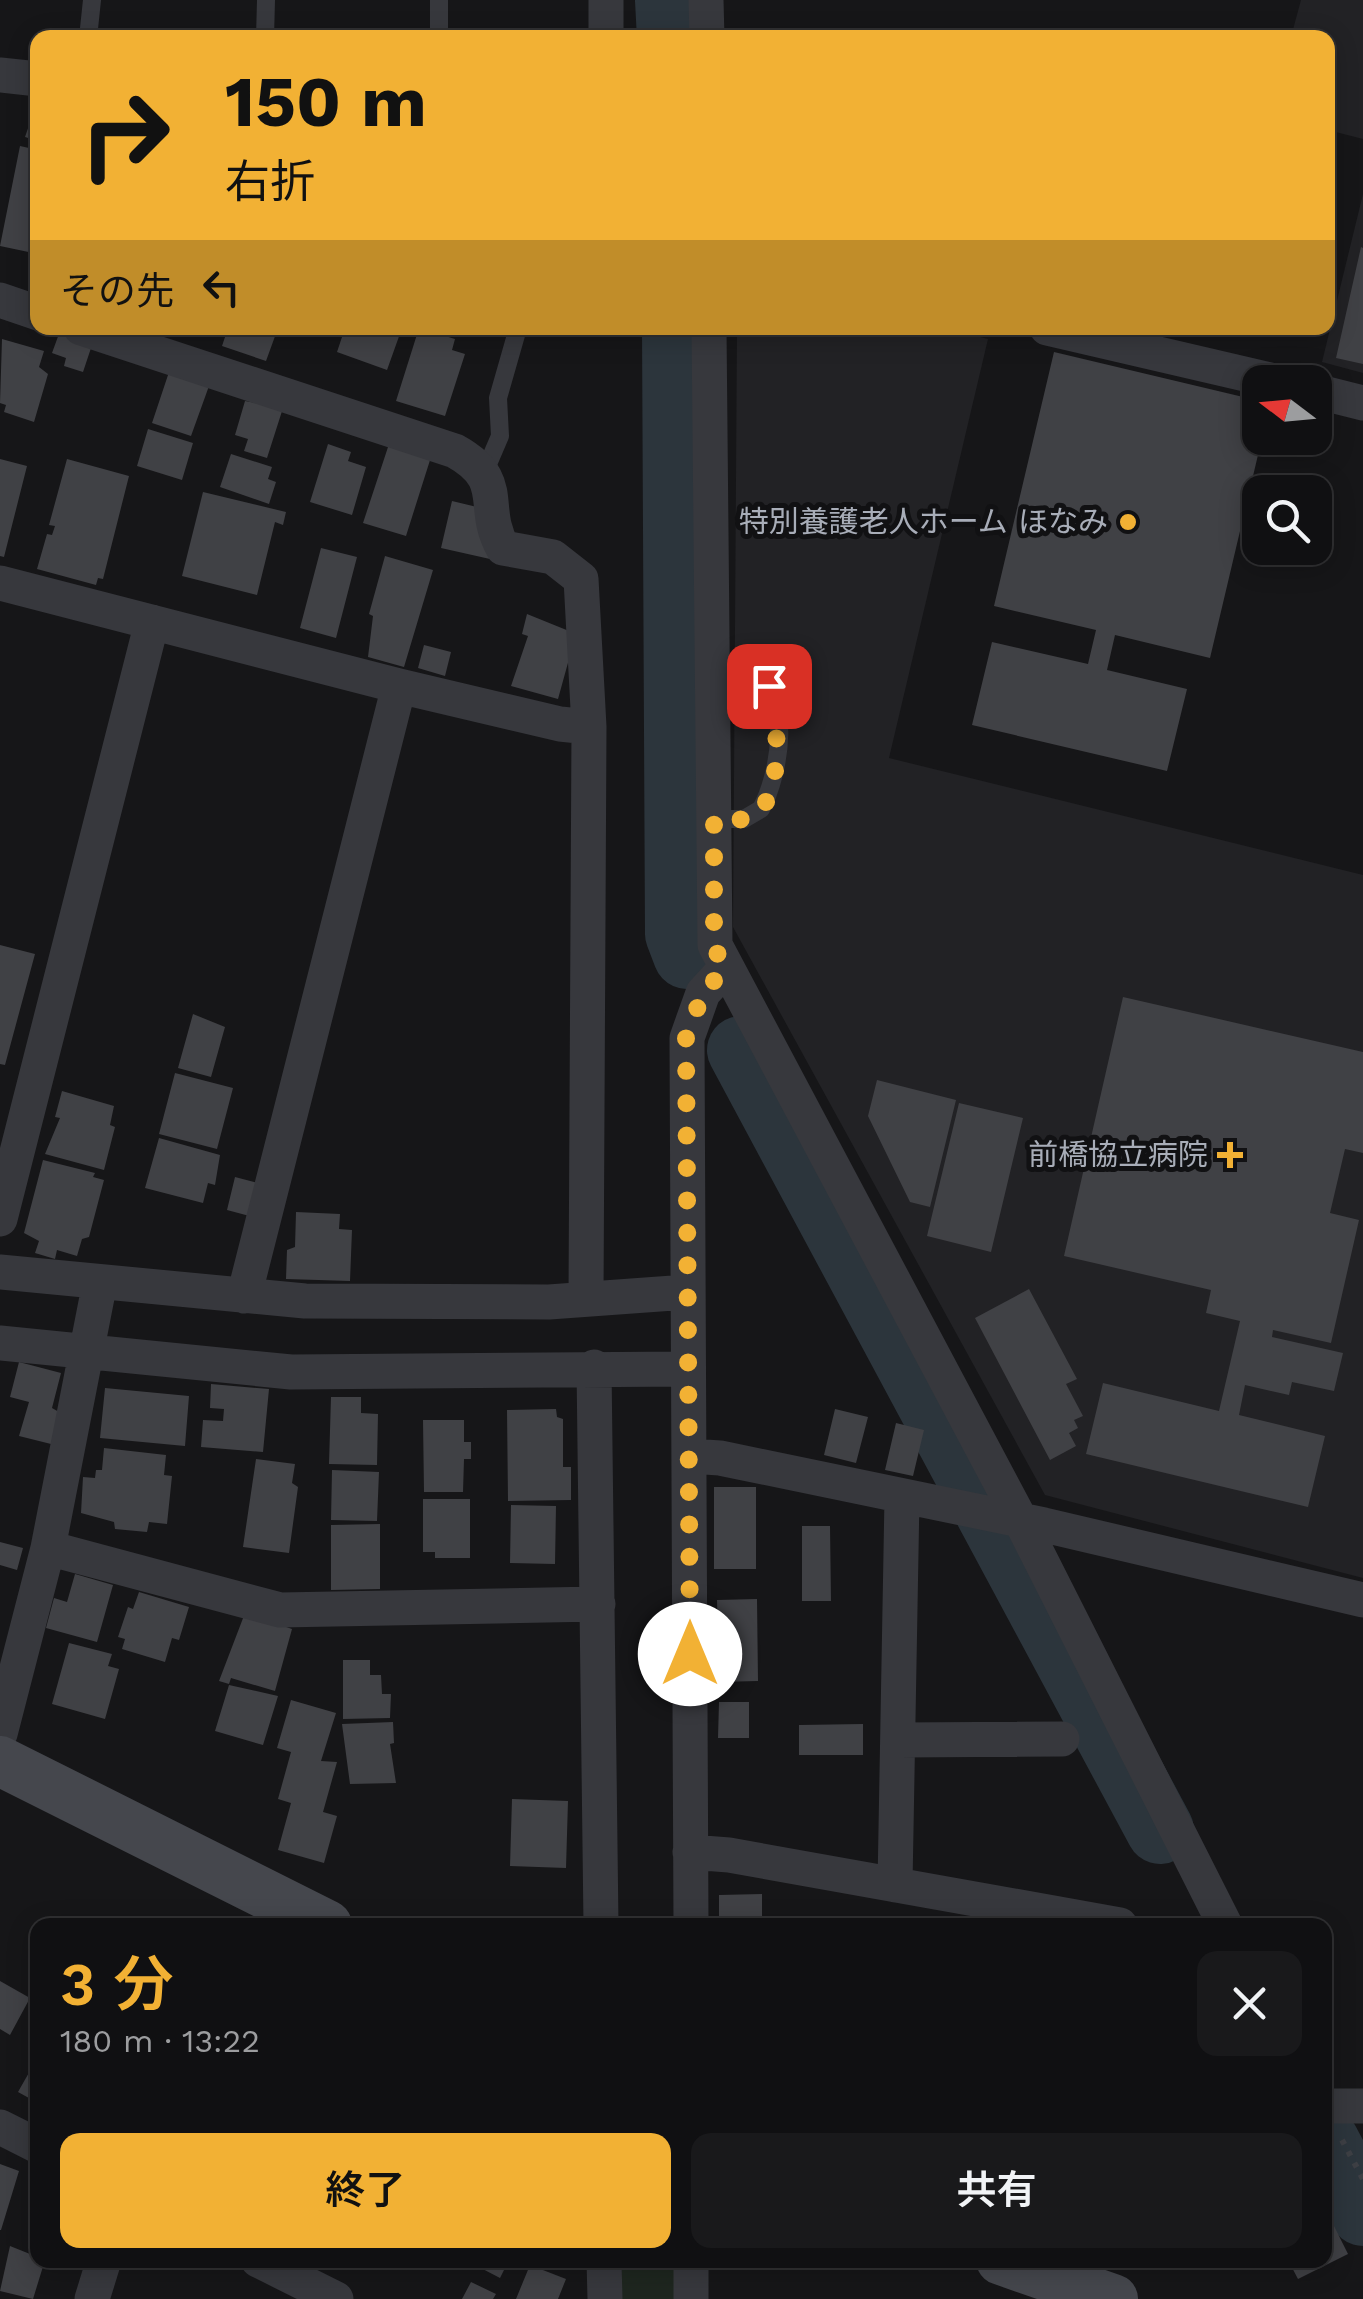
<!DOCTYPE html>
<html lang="ja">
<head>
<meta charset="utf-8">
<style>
	body { margin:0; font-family:"Work Sans","Noto Sans JP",sans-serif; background:#19191b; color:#f1f3f6; height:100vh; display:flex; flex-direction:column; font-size:38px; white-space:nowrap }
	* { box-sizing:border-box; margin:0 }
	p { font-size:32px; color:#9c9d9f }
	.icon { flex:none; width:55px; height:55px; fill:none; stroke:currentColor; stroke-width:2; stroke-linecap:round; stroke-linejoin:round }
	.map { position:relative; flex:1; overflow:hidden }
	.panel { position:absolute; left:30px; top:1918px; width:1302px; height:350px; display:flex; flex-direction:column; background:#101012; border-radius:20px; box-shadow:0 5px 25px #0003,0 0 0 2px #303032 }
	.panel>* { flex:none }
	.guide { position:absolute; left:30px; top:30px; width:1305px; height:305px; border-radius:20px; box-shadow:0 5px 25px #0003,0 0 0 2px #303032; background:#f2b134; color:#111; overflow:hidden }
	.needle { width:65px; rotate:286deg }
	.buttons { position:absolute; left:1242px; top:365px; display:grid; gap:20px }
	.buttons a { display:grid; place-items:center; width:90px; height:90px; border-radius:20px; background:#101012; box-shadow:0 5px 25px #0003,0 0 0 2px #303032; font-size:50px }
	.pin { position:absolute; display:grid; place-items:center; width:85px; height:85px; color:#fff; margin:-42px; border-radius:20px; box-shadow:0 5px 15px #0006 }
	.me { position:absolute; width:110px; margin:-55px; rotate:0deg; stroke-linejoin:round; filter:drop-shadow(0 0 8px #0008) }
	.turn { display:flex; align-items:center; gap:35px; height:210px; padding:0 30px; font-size:45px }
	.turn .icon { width:130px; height:130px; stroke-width:2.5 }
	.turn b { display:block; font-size:70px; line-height:85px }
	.then { display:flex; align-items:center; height:95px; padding:0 30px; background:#0003; gap:20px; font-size:38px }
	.round { display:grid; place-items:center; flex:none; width:105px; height:105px; border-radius:20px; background:#19191b }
	.summary { display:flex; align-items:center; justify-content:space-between; height:170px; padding:0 30px }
	h1 { font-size:60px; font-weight:600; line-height:75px; color:#f2b134 }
	.cta { display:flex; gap:20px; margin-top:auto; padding:20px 30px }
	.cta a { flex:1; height:115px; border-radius:20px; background:#f2b134; color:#111; font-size:40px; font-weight:600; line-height:115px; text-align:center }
	.cta a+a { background:#19191b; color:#f1f3f6 }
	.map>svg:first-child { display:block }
	.built { fill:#222225 }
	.green { fill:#1e261f }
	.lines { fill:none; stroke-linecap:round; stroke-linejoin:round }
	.river { stroke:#2c353c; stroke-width:68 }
	.building { fill:#404145 }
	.path { stroke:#3d3f44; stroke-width:6; stroke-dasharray:5 8; stroke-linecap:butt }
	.lane { stroke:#37383d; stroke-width:18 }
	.street { stroke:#37383d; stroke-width:35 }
	.secondary { stroke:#45474d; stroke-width:50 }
	.route { stroke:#f2b134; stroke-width:18; stroke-dasharray:0 32.4 }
	.poi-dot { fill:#f2b134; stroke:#111113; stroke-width:4 }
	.labels { text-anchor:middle; stroke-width:10; stroke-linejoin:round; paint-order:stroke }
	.poi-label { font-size:30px; fill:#a8adb8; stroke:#111113; text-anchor:end }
</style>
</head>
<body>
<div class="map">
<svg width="1363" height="2299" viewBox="0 0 1363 2299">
	<rect width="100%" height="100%" fill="#161618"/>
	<path class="built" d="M1301,0H1363V139L1328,130V38L1291,37Z
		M1363,194V373L1322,362Z
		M737,328H945L988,339L889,758L1363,875V1578L1045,1495L733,927Z"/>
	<path class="green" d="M622,2260H678V2299H622Z"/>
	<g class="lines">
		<path class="river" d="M669,0L671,38
			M676,328L679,934L687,955
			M741,1050L1160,1830
			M1325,2141L1363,2212"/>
	</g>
	<path class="building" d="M37,102H38V141L25,137Z
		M20,146L38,150V254L0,246Z
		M1361,247L1363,248V364L1336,358Z
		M228,328H278L266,361L222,346Z
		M345,328H402L387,370L337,352Z
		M419,328L455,339L452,350L465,354L445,416L396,401Z
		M60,331L93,342L83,372L64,366L66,358L52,353Z
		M2,339L44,351L39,367L48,374L34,422L4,412L6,405L0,403Z
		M1054,352L1260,401L1262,438L1210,658L1115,635L1107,670L1187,689L1167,771L972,725L992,642L1088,664L1096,630L994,606Z
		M169,372L209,386L191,436L152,423Z
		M245,401L283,408L267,458L244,451L248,439L235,435Z
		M148,429L193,443L182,480L137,466Z
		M328,444L351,452L348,461L366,467L352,515L310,502Z
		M389,444L431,457L406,536L363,523Z
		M231,454L272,467L268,479L276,482L269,504L220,487Z
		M0,459L27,466L4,557L0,556Z
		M67,459L129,476L103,579L98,578L96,585L37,569L47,534L52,535L55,526L49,525Z
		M203,492L286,512L283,525L275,522L257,595L182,576Z
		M452,501L477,507L490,559L441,548Z
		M321,548L357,557L336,638L300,628Z
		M385,556L433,570L404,667L368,657L373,616L369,614Z
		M527,614L569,631L574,641L558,699L511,686L528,636L522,634Z
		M424,645L451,652L445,676L418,668Z
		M0,945L35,954L5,1065L0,1064Z
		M1123,997L1363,1052V1153L1345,1149L1330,1213L1359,1220L1331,1343L1273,1330L1272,1337L1343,1353L1334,1391L1292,1382L1289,1395L1245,1385L1239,1415L1325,1436L1308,1507L1086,1454L1103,1383L1219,1411L1240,1321L1206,1313L1211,1290L1064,1256Z
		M193,1014L225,1027L211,1077L178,1068Z
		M175,1073L233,1088L217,1149L159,1134Z
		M877,1080L956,1100L930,1207L910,1202L868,1116Z
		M62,1091L114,1106L110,1125L115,1127L104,1170L45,1154L60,1118L55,1117Z
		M959,1103L1023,1118L991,1252L927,1236Z
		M159,1138L220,1155L215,1185L208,1183L203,1203L145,1188Z
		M43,1160L95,1173L93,1177L104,1180L89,1237L82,1239L77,1256L57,1250L55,1259L35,1253L39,1241L24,1233Z
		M235,1177L265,1185L257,1218L227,1210Z
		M296,1212L340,1214L339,1229L352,1230L350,1281L286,1279L287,1250L295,1247Z
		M1029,1289L1077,1379L1066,1384L1083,1416L1074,1420L1078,1428L1069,1433L1076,1446L1050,1460L975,1318Z
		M19,1362L61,1373L52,1408L59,1412L51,1444L19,1436L29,1402L10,1397Z
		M211,1384L269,1389L263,1452L201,1447L203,1420L223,1421L224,1409L210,1408Z
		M105,1388L189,1396L185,1446L100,1438Z
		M331,1397H361V1413L378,1414L377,1465L329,1464Z
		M556,1409L557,1417L563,1419V1467H571V1500L508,1501L507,1410Z
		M835,1409L868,1417L856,1463L824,1455Z
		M423,1420H464V1442H471V1459H464L463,1492H424Z
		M896,1423L924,1430L913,1476L885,1470Z
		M104,1448L166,1455L164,1475L172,1476L167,1524L149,1522L147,1532L115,1529L114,1522L81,1513L83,1477L95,1478L96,1470H102Z
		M256,1459L295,1464L292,1483L298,1487L289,1553L243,1547Z
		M332,1470L379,1472L377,1521L331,1520Z
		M714,1487H756V1569H714Z
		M423,1499H470V1558H435V1552H423Z
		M511,1505L556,1506L555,1564L510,1563Z
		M380,1524V1589L331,1590V1525Z
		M802,1526H830L831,1601H802Z
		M0,1542L23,1548L17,1570L0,1565Z
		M75,1574L113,1585L97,1642L46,1628L54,1598L67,1602Z
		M139,1592L189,1607L179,1640L172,1638L165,1662L122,1649L125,1639L118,1637L128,1607L133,1609Z
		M757,1599L758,1681L719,1682L717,1600Z
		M245,1613L292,1629L275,1691L231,1678L229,1684L219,1681Z
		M69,1643L112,1654L108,1666L119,1669L105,1719L52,1704Z
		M343,1660H370V1675H381L382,1694H391L390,1718L343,1719Z
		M229,1685L278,1696L263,1745L215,1731Z
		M291,1700L336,1713L321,1761L337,1762L323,1812L337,1816L324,1863L278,1850L291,1803L278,1799L291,1752L277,1748Z
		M719,1702H749V1738H718Z
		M393,1722L394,1743L390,1744L396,1783L350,1784L342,1724Z
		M863,1724V1755H799V1725Z
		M512,1799L568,1801L566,1868L510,1866Z
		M762,1894V1925H719V1895Z
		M0,1981L30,1998L10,2035L0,2029Z
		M35,2062L38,2064V2103L18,2092Z
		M0,2164L19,2171L1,2230H0Z
		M1325,2208L1348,2254L1298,2279L1288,2260H1325Z
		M10,2246L45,2260L33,2299L0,2291Z
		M478,2260H509L500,2278L475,2265Z
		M530,2265L566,2279L558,2299H516Z
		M471,2282L496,2294L493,2299H462Z"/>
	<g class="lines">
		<path class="path" d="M1342,2140L1363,2179"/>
		<path class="lane" d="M439,0V38
			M88,38L92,0
			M265,38L266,0
			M485,471L500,436L498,398L518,328
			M711,665C723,665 740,661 751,667C794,692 780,774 761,809L744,819H713"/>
		<path class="street" d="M606,0V38
			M706,0L707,38
			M0,75L38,79
			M0,300L38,313
			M81,328L455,451C509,481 479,506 503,548L553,557L581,579L589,727L586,1298
			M709,328L715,945L1021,1521L1225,1925
			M1047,328L1279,382
			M1315,391L1363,403
			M0,583L399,686L560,724L589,727
			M0,1219L152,622
			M0,1272L305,1301L549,1302L687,1292
			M244,1296L399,686
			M0,1343L291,1372L688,1369
			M594,1367L601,1925
			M690,1456L720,1458L1044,1525L1363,1600
			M48,1548L280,1610L598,1604
			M0,1734L48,1548L100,1282
			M898,1740L1062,1739
			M690,1852L729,1855L1120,1925
			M895,1885L902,1497
			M691,1925L687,1038L703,993L724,970
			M1325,2106H1363
			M0,2127L38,2146
			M258,2260L336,2299
			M604,2260L605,2299
			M691,2260V2299
			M92,2299L104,2260"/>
		<path class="secondary" d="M0,1761L327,1925
			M1001,2260L1113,2299"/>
	</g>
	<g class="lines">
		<path class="route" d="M690,1654L686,1038L703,993L724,970L714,945V819C726,819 742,822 753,816C785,798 778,715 769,686"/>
	</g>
	<g class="poi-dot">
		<circle cx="1128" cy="522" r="10"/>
		<path d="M1225 1140h10v10h10v10h-10v10h-10v-10h-10v-10h10z"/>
	</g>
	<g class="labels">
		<g class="poi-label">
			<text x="1108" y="532">特別養護老人ホーム ほなみ</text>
			<text x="1208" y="1165">前橋協立病院</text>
		</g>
	</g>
</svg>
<div class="buttons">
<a><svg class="needle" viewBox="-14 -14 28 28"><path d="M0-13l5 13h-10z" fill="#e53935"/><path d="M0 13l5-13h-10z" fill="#9c9d9f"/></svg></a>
<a><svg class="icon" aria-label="search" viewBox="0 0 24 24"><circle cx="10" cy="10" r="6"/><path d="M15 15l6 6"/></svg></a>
</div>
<div class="pin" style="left:769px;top:686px;background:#d93025"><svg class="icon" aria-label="arrive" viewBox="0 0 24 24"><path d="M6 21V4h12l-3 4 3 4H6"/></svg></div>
<svg class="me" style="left:690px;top:1654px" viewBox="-20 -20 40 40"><circle r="19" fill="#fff"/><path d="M0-13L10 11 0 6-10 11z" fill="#f2b134"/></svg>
<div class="guide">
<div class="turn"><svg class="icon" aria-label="right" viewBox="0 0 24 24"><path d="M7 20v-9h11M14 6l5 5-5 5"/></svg><div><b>150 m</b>右折</div></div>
<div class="then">その先<svg class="icon" aria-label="left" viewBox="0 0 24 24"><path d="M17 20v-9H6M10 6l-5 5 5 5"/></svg></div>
</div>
<section class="panel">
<div class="summary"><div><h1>3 分</h1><p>180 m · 13:22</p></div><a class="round"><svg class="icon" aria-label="close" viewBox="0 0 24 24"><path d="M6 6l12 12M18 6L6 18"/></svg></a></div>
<div class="cta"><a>終了</a><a>共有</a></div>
</section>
</div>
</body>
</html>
